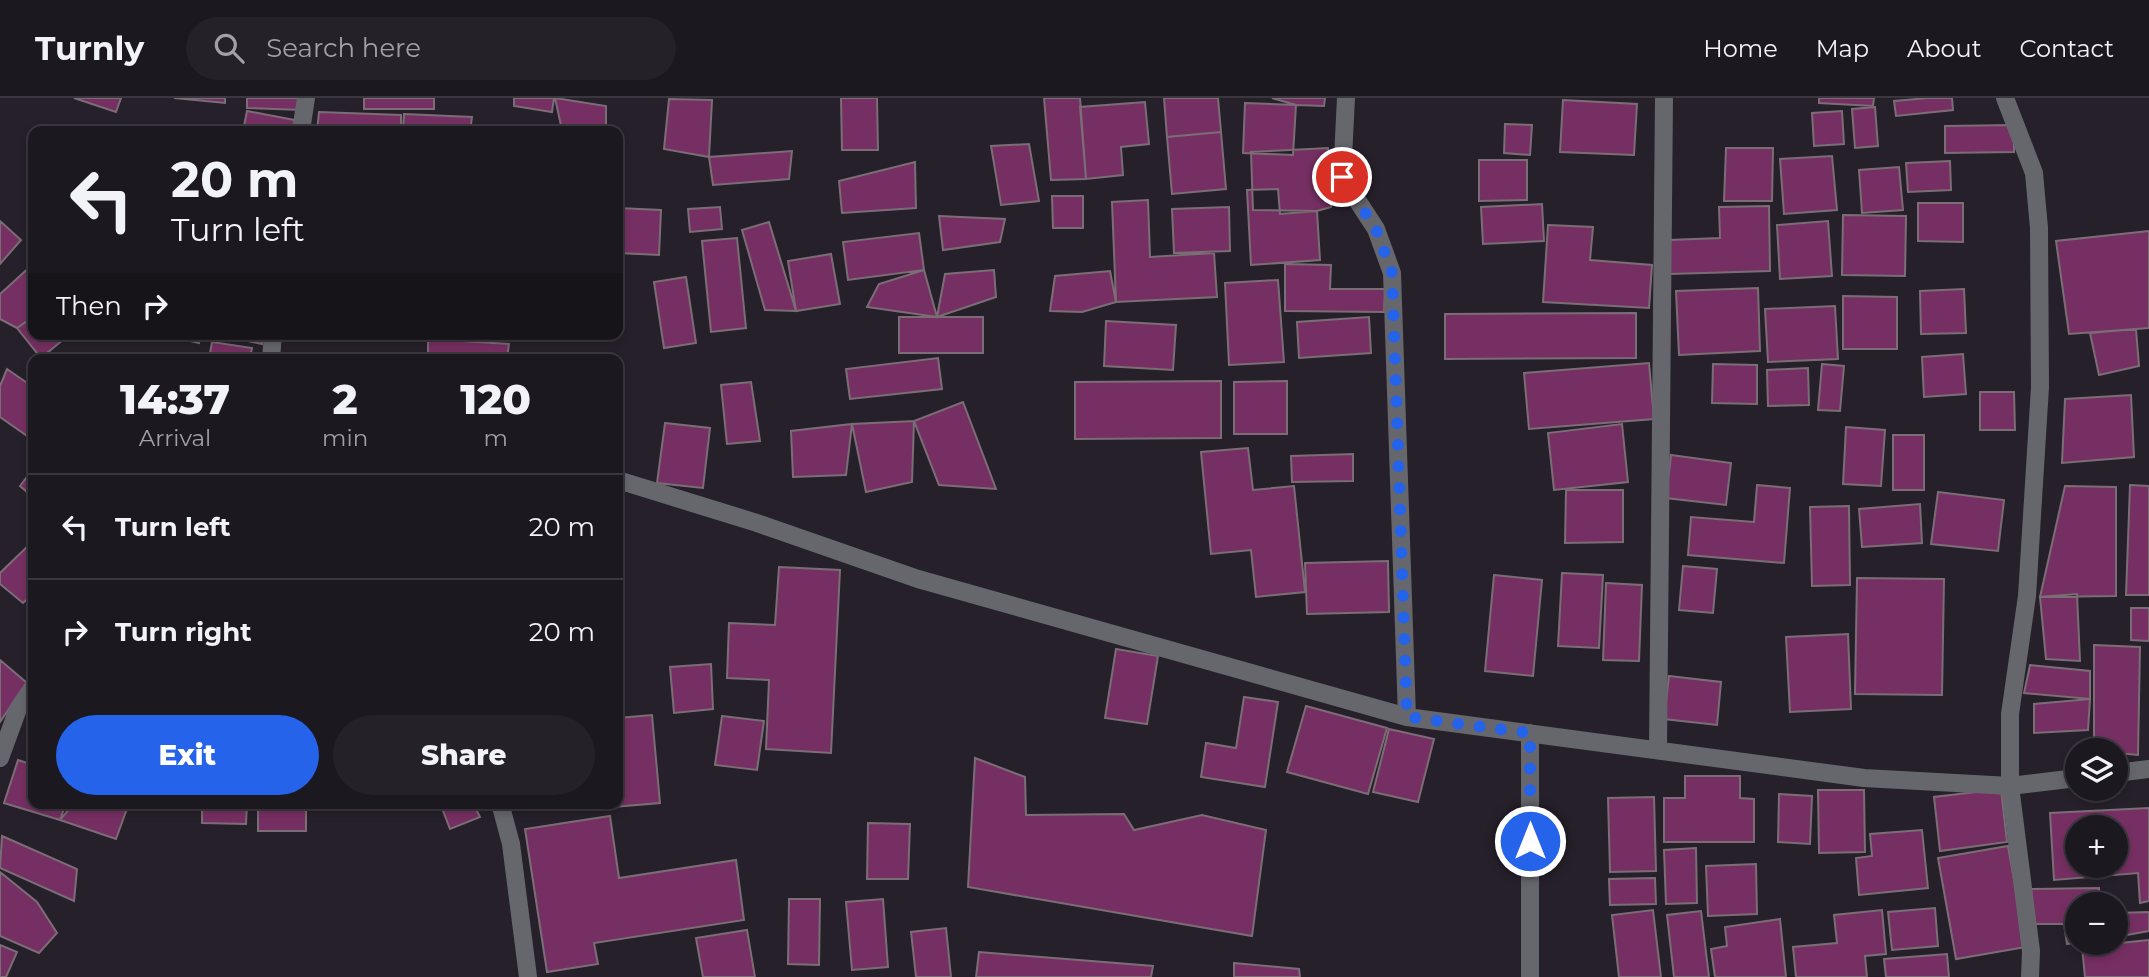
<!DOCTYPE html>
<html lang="en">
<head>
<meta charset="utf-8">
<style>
	body { margin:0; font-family:Montserrat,sans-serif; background:#252129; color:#f1f3f6; height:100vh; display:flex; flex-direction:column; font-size:26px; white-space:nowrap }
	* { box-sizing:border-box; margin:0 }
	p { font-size:23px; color:#a0a0a5 }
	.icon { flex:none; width:38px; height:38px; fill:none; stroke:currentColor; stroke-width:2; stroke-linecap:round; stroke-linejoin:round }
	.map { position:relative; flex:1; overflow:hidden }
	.drawer { position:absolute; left:28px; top:256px; width:595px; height:455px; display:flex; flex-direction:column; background:#1c1820; border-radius:14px; box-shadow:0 4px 10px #0003,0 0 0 2px #3a373e }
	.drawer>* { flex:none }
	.hud { position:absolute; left:28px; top:28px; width:595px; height:214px; border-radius:14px; box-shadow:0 4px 10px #0003,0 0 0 2px #3a373e; background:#1c1820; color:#f1f3f6; overflow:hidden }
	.tools { position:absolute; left:2065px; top:640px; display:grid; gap:14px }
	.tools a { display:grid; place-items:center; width:63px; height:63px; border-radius:50%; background:#1c1820; box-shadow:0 4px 10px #0003,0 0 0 2px #3a373e; font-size:35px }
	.pin { position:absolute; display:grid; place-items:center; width:60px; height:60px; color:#fff; margin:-30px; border:4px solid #fff; border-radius:50%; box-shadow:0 2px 7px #0007 }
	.me { position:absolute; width:77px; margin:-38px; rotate:0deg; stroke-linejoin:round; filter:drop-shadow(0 0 5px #0008) }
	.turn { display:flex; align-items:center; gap:24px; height:147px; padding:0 28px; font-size:32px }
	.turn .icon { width:91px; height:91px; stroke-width:2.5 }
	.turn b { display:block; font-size:49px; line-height:60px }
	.then { display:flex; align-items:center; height:66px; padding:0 28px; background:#0003; gap:14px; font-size:26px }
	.eta { display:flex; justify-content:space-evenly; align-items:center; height:119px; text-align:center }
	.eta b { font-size:42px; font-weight:800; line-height:49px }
	.button { display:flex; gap:14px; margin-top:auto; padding:14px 28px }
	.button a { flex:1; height:80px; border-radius:42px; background:#2563eb; color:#fff; font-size:28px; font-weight:800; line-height:80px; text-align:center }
	.button a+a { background:#252129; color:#f1f3f6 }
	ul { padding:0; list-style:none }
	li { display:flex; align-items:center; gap:21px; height:105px; padding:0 28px; border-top:2px solid #3a373e }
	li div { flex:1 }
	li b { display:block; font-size:26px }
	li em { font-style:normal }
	header { display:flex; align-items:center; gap:42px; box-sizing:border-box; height:98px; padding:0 35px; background:#1c1820; border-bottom:2px solid #3a373e }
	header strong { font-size:33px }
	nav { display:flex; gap:38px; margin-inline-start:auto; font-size:24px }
	.search { width:490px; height:63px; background:#252129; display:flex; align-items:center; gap:18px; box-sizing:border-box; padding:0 24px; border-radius:38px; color:#a0a0a5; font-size:26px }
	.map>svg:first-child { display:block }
	.building { fill:#762f62; stroke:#7b6d76; stroke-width:2; fill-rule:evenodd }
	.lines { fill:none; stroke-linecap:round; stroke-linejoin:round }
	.street { stroke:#66676d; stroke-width:18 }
	.route { stroke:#2563eb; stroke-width:12; stroke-dasharray:0 21.6 }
</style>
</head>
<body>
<header>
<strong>Turnly</strong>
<div class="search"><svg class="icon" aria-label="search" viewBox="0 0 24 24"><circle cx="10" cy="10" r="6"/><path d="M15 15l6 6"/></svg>Search here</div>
<nav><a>Home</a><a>Map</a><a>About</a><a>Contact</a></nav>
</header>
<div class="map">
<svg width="2149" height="879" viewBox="0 0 2149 879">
	<rect width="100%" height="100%" fill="#26202a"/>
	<path class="building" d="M74,0H121L116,14Z
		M174,0H225V5Z
		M247,0H302V12L247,10Z
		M364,0H434V11H364Z
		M514,0H554L552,14L514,8Z
		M555,0L606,8V33L562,32Z
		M841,0H877L878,52H842Z
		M1044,0H1080L1086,81L1051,82Z
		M1164,0H1218L1221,34L1167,39Z
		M1272,0H1325L1324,8L1296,7Z
		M1819,0H1874L1873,8L1819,5Z
		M1928,0H1952L1953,12L1896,18L1894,3Z
		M669,1L712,2L709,59L664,51Z
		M1563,2L1637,6L1634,57L1560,54Z
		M1145,4L1149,46L1121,49L1123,77L1086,81L1080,9Z
		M1245,5L1296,7L1293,57L1243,55Z
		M1875,9L1878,48L1855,50L1852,11Z
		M247,13L300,23L298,33H243Z
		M1842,13L1844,46L1814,48L1812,15Z
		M319,14L401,17V33H317Z
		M404,16L472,19L470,33H403Z
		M1505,26L1532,27L1530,57L1504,55Z
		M2014,27V54L1945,55V28Z
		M476,28L505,32V33H475Z
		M1221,34L1226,91L1172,96L1167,39Z
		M1029,46L1039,103L1001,107L991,48Z
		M1328,50L1331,109L1317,113L1253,112L1251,54Z
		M1726,50H1773L1772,103H1724Z
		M792,53L789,81L713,87L709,59Z
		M1832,58L1837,112L1784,116L1780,61Z
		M1479,62H1527V102L1479,103Z
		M1950,63L1951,92L1908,94L1906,65Z
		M915,64L916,110L842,115L839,83Z
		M1899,69L1903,112L1862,115L1859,72Z
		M1278,91L1280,116L1317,113L1320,162L1251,167L1247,92Z
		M1052,98H1083V130H1053Z
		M1148,102L1150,159L1214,155L1217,199L1116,204L1112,104Z
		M1918,105H1963V144L1918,143Z
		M1542,106L1544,143L1483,146L1481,109Z
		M1769,108L1770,173L1670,176L1669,142L1720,140L1719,109Z
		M720,109L722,131L690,134L688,111Z
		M1229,109L1230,153L1174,155L1172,111Z
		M618,110L661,112L659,157L618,155Z
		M1843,117L1906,118L1905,178L1842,177Z
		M939,118L1005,121L1000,144L943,152Z
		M0,123L21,142L0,166Z
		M1828,123L1832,178L1780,181L1777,127Z
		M769,124L796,213L765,212L742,132Z
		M1548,127L1593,129L1590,162L1652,167L1649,210L1543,204Z
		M2149,133V230L2069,236L2056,143Z
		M919,135L924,172L848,182L843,144Z
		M737,140L746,230L711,234L702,143Z
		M831,156L840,206L796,213L788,163Z
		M33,166V219L17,230L0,221V196Z
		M1285,166L1331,167L1330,191H1385L1384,214L1285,213Z
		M924,172L937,219L867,209L879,186Z
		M994,172L996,199L937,219L945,176Z
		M1110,173L1116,204L1082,214L1050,213L1055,178Z
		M686,179L696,245L664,250L654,184Z
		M1278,182L1284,264L1229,267L1225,185Z
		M1758,190L1760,253L1679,257L1676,193Z
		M1964,191L1966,235L1921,236L1920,193Z
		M1843,198L1897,199V251H1843Z
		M1835,208L1838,261L1768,264L1765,211Z
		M1636,215V260L1445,261V216Z
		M33,219V236H70L41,260L17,230Z
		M899,219H983V255H899Z
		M1369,219L1371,255L1299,260L1297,224Z
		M1106,223L1176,227L1173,272L1104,268Z
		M2136,231L2139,268L2099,277L2090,235Z
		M160,236H201L199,245Z
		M214,236H263L262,246Z
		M428,241L509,246L507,261H428Z
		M212,244L252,250L250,261H209Z
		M1963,256L1966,296L1924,299L1922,259Z
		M938,260L942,291L850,301L846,271Z
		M1649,265L1654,321L1529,331L1524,275Z
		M1713,266L1757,267V306L1712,305Z
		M1822,266L1844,268L1840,313L1818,312Z
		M1808,270L1809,307L1768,308L1767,272Z
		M7,271L33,289V342L0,319V288Z
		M1221,283V340L1075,341V284Z
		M1287,283V336H1234V284Z
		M751,284L760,343L727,346L721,287Z
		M1980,294H2014L2015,332H1980Z
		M2131,297L2134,359L2062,365L2065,301Z
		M963,304L996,391L939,387L914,323Z
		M914,323L912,384L866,394L852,326Z
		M665,325L710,330L703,390L657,385Z
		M852,326L846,377L793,379L791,333Z
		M1622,326L1628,384L1554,392L1548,335Z
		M1846,329L1885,332L1881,388L1843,386Z
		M1893,337H1924V392H1893Z
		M1248,350L1253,392L1294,388L1305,494L1256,499L1251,452L1211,456L1201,354Z
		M1353,356V383L1292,384L1291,358Z
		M1671,357L1731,365L1726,407L1666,400Z
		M33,371V399L20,388Z
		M1757,387L1790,390L1784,465L1688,457L1691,419L1754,424Z
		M2130,387L2149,388V497H2126Z
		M2065,388L2116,389V498L2040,499Z
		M1566,392H1623V444L1565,445Z
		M1938,394L2004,402L1998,453L1931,446Z
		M1920,406L1922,445L1862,449L1859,411Z
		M1849,408L1850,487L1812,488L1810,409Z
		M33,443V496L23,505L0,486V475Z
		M1388,463L1389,514L1307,516L1305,465Z
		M1683,468L1717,471L1713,515L1679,512Z
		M779,469L840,472L831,655L766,651L769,582L727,580L729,525L775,527Z
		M1562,475L1603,477L1599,550L1558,548Z
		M1494,477L1542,482L1533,578L1485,573Z
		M1857,480L1944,481L1942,597L1855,596Z
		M1606,485L1642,487L1639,563L1603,562Z
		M2077,496L2080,563L2046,561L2040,499Z
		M2131,510H2149V543L2131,542Z
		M1848,536L1851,611L1790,614L1786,539Z
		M2094,547L2140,549L2138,657L2094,653Z
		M1116,551L1158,558L1147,626L1105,620Z
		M0,562L27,585L0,624Z
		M711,566L713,611L674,615L670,569Z
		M2030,567L2090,573V601L2024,595Z
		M1669,578L1721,584L1717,627L1664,621Z
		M1244,599L1278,604L1265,689L1201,679L1206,645L1236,650Z
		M2090,601L2088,632L2034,635V606Z
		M1306,608L1387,630L1368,696L1287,674Z
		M652,617L660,705L590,711V705H618V620Z
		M722,618L764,623L757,672L715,667Z
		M1389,631L1434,641L1418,704L1373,694Z
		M975,660L1025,679L1026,717L1124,716L1134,732L1202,717L1266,732L1252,838L968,789Z
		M18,662L33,667V705H66L60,722L4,705Z
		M1685,678H1740V700L1754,701V744H1664V700H1685Z
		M2001,691L2007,744L1940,753L1934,699Z
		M1818,692H1864L1865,754L1819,755Z
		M1779,696L1812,698L1810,746L1778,744Z
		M1654,699L1656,773L1610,774L1608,700Z
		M74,705H129L116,741L60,722Z
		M202,705H247L246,726L202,725Z
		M258,705H306V733H258Z
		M440,705H473L480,719L450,731Z
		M507,705H555V708L508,711Z
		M2149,710V803L2140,805L2138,775L2054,782L2050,715ZM2077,730H2116V768H2077Z
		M610,718L619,780L736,762L744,822L594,845L598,866L547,874L525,731Z
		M868,725L910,726L908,781H867Z
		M1922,732L1928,790L1859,797L1856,760L1872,758L1870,736Z
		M2,738L77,771L74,803L0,770Z
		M2008,748L2026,849L1956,861L1938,760Z
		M1696,750L1697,805L1666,806L1664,752Z
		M1756,766L1757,816L1708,818L1706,768Z
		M0,774L37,804L57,835L39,855L0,838Z
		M1655,780L1656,806L1610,807L1609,781Z
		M2099,790V807H2077V845L2067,846L2064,826H2034L2031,791Z
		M789,801H820L819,867L788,866Z
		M883,801L888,869L852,872L846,804Z
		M1935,810L1938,848L1892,852L1888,814Z
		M1653,812L1661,879H1619L1612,817Z
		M1882,812L1886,856L1865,858L1867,879H1796L1793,849L1837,845L1834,817Z
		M1701,813L1709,879H1674L1667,817Z
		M2149,814V833L2116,839V815Z
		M1780,821L1786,879H1715L1711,851L1727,848L1725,829Z
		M946,830L951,879H916L911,834Z
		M747,832L755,879H703L696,840Z
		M2149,842V879H2085L2082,849Z
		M0,847L17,854L6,879H0Z
		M979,854L1153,868L1151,879H976Z
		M1947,856L1949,879H1886L1884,861Z
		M1234,865L1299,871L1300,879H1234Z"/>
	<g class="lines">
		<path class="street" d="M1346,0L1342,79L1376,131L1392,175L1407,619
			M2005,0L2034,75L2039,130L2040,289L2027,498L2010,616V688L2031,853L2030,879
			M301,33L306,0
			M271,261L273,236
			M618,382L757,425L918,481L1407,619L1864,680L2010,688L2077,680
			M1530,635V879
			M1658,651L1664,0
			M0,660L18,611L33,589
			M2116,675L2149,671
			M500,705L511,746L528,879"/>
	</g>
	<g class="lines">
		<path class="route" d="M1342,79L1376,131L1392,175L1407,619L1530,635V743"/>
	</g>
</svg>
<div class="tools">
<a><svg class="icon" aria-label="layers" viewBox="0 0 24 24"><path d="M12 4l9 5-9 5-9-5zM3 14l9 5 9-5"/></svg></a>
<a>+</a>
<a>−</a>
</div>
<div class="pin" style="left:1342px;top:79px;background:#d93025"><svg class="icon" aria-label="arrive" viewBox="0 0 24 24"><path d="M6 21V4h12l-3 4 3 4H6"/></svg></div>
<svg class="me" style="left:1530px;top:743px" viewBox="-20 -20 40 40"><circle r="17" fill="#2563eb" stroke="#fff" stroke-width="3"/><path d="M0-11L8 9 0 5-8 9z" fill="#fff"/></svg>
<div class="hud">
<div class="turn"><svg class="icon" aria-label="left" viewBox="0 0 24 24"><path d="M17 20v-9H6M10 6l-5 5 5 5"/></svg><div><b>20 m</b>Turn left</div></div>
<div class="then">Then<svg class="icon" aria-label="right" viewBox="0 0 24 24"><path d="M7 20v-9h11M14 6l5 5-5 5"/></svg></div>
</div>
<section class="drawer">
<div class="eta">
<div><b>14:37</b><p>Arrival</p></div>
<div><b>2</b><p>min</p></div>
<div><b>120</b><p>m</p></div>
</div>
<ul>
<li><svg class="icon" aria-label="left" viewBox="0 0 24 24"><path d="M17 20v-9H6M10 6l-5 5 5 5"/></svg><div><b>Turn left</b></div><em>20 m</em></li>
<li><svg class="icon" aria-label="right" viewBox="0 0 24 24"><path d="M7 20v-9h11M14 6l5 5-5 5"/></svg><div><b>Turn right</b></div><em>20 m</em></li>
</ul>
<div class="button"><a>Exit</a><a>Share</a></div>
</section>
</div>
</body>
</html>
